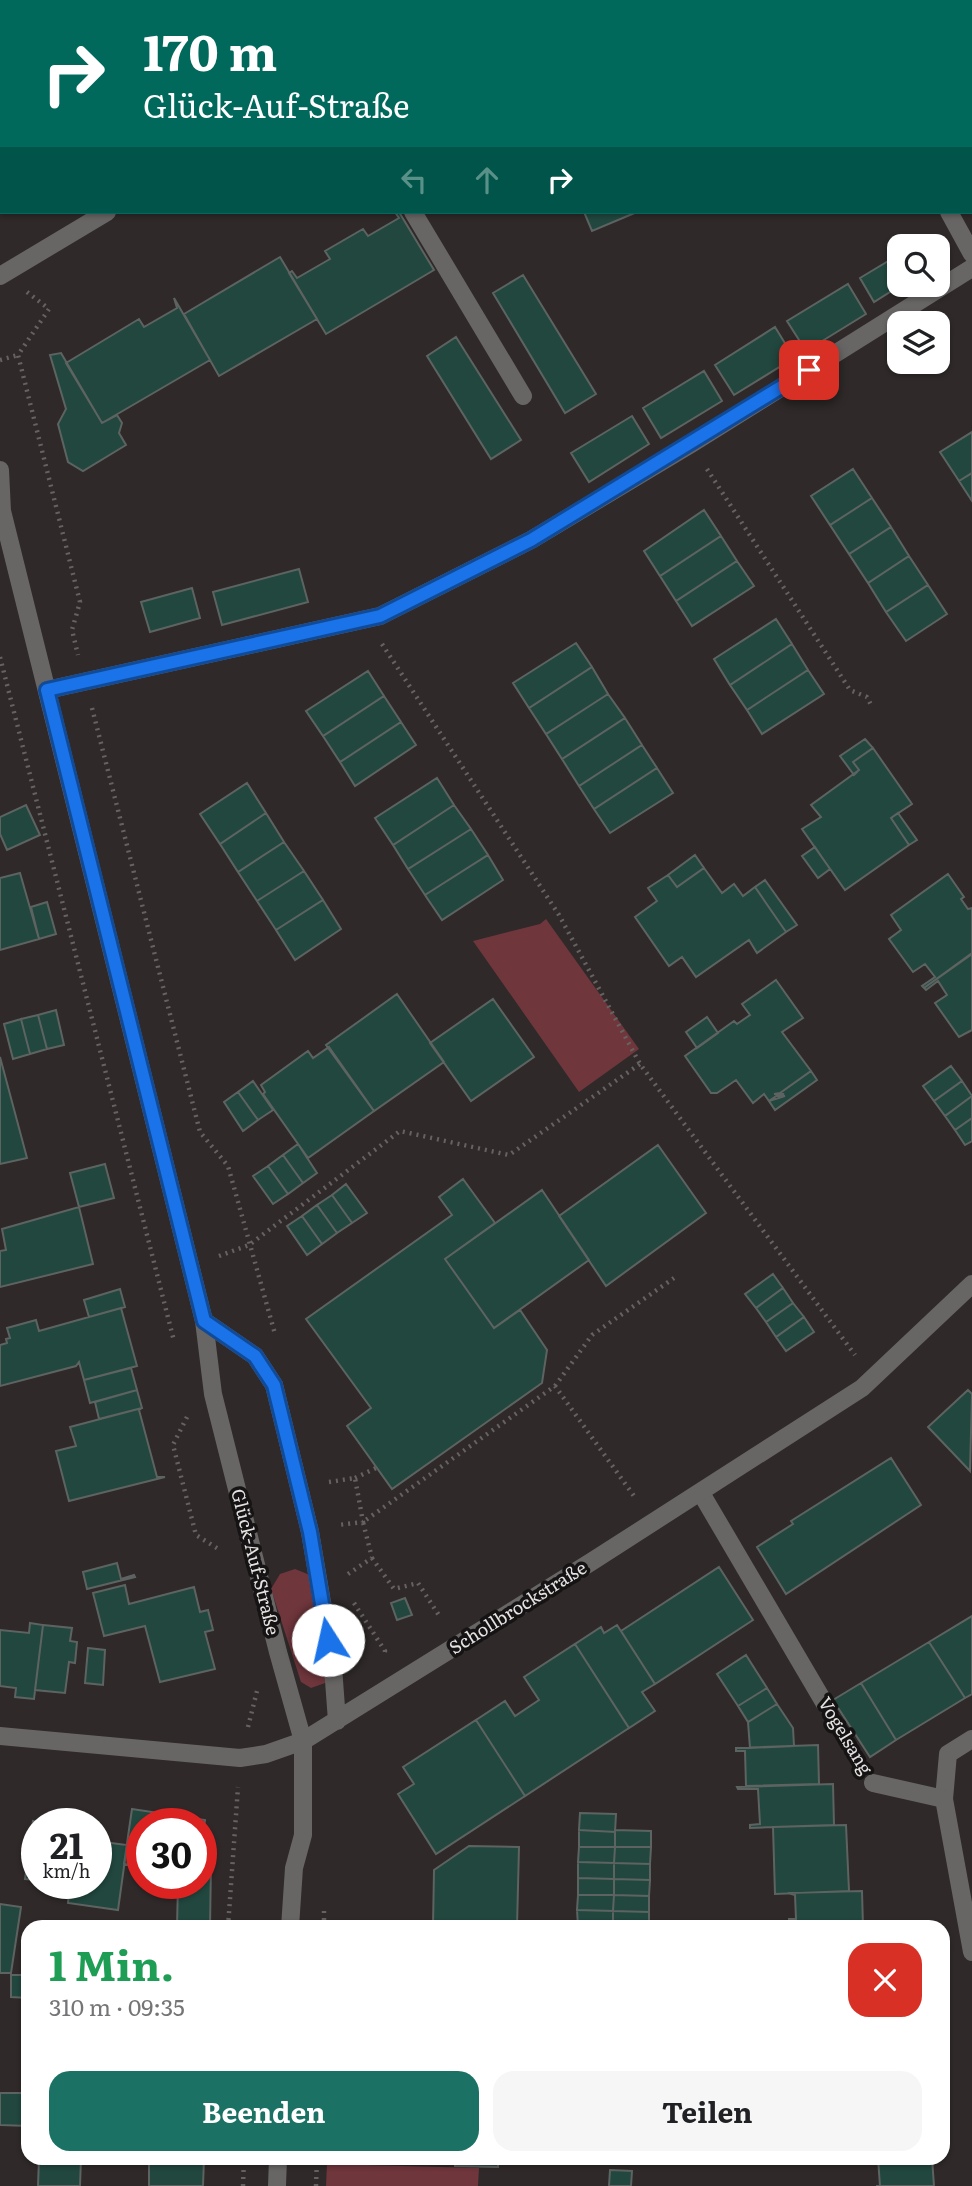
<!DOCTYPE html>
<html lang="de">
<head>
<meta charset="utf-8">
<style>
	body { margin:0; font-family:Literata,serif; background:#f6f6f6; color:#202124; height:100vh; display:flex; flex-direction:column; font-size:26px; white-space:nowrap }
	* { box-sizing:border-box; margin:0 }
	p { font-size:23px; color:#757577 }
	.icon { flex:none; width:38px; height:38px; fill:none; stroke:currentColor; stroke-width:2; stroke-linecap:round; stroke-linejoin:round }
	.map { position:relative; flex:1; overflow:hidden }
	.sheet { position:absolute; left:21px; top:1920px; width:929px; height:245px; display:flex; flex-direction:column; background:#fff; border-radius:21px; box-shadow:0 2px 5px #0004 }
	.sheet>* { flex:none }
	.guide { position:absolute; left:0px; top:0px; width:973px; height:214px; box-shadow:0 2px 5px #0004; background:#00695c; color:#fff; overflow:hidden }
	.tools { position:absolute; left:887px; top:234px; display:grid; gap:14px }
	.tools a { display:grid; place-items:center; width:63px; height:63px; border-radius:14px; background:#fff; box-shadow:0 2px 5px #0004; font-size:35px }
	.speed { position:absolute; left:21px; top:1808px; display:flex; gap:14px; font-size:35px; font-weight:700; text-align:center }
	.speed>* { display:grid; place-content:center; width:91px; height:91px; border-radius:50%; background:#fff; box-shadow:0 2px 5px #0004; line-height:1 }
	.speed small { font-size:18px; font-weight:400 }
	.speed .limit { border:10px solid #d22; background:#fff; color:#111 }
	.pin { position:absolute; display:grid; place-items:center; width:60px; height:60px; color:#fff; margin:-30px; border-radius:14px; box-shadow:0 4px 10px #0006 }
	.me { position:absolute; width:77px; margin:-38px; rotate:350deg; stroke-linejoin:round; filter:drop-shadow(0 0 5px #0008) }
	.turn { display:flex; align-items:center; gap:24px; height:147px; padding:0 28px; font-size:32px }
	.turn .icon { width:91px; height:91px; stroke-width:2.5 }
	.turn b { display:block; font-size:49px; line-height:60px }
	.lanes { display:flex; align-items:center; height:66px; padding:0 28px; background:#0003; justify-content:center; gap:35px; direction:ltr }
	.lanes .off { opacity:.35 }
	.round { display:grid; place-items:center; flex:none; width:74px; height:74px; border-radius:21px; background:#f6f6f6 }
	.overview { display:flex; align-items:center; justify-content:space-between; height:119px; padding:0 28px }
	h1 { font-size:42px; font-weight:700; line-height:52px; color:#1e9e55 }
	.button { display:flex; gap:14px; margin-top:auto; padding:14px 28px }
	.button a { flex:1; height:80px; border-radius:21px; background:#1b7264; color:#fff; font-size:28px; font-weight:700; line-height:80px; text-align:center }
	.button a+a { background:#f6f6f6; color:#202124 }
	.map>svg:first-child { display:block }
	.green { fill:#6f363c }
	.building { fill:#21473e; stroke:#5d6361; stroke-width:2 }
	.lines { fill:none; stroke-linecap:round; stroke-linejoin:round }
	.path { stroke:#676262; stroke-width:4.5; stroke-dasharray:2 5; stroke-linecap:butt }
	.lane { stroke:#686565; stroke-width:18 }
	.street { stroke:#686565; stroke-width:18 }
	.route-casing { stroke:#114b97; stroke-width:18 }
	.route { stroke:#1a73e8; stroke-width:12 }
	.labels { text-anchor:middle; stroke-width:7; stroke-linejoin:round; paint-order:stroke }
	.street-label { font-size:18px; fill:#e6e2e2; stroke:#151313 }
</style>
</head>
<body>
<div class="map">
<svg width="972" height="2186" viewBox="0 0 972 2186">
	<rect width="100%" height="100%" fill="#2f2929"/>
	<path class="green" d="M546,919L639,1049L579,1092L473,941L540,924Z
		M295,1569L310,1575L329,1673L325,1683L311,1688L301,1682L271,1589L280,1574Z
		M327,2164L479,2168L478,2186H326Z"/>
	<path class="building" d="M395,212H399L434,270L326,334L289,273L292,271L297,278L330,259L325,251L363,229L368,236L399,218Z
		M584,212H637L592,231Z
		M900,254L901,285L874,302L860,278Z
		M280,257L317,319L219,376L184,314Z
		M523,275L596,394L565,413L493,293Z
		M848,284L866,314L806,351L787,321Z
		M174,298L210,360L102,423L66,363L139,319L144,327L177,308Z
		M775,327L794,358L734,395L715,365Z
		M456,337L521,440L491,459L427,356Z
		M61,353L102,423L117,415L122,423L119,433L126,445L83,471L68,462L58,424L66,409L50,355Z
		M704,371L722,401L661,438L643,408Z
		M632,416L649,444L589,482L571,453Z
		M972,432V473L959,481L940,452Z
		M853,469L872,498L830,525L811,496Z
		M972,473V501L959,481Z
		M872,498L891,527L849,554L830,525Z
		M704,510L721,536L660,576L644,551Z
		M891,527L909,556L868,583L849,554Z
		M721,536L737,561L676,601L660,576Z
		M909,556L928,585L886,612L868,583Z
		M737,561L754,586L692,626L676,601Z
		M299,569L308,602L222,625L213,592Z
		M928,585L947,614L906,641L886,612Z
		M192,588L200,618L150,632L141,602Z
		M776,619L792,644L730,685L714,659Z
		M576,643L592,667L529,708L513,683Z
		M792,644L808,670L747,710L730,685Z
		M592,667L608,694L546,734L529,708Z
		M808,670L824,694L762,734L747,710Z
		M368,671L384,696L323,736L306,711Z
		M608,694L625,718L562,759L546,734Z
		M384,696L401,722L340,762L323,736Z
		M625,718L642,745L579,786L562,759Z
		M401,722L416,745L355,786L340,762Z
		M865,739L873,748L853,762L859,770L854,775L840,756Z
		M642,745L657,768L594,809L579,786Z
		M873,748L912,804L891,818L909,845L845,890L802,829L821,817L811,805L859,770L853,762Z
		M657,768L673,793L610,833L594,809Z
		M437,778L454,805L393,845L375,818Z
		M247,783L266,813L220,844L200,814Z
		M26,805L40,835L7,850L0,834V817Z
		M454,805L471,829L408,869L393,845Z
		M266,813L284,842L238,872L220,844Z
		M898,813L917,840L909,845L891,818Z
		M471,829L488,855L425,895L408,869Z
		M284,842L304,871L257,901L238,872Z
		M815,847L830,869L818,878L802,856Z
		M488,855L503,880L442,920L425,895Z
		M695,855L704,868L677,887L668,875Z
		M704,868L722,893L734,884L743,896L755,887L786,932L757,953L749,940L696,977L682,957L669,966L635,917L657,901L648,888L668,875L677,887Z
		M304,871L323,900L276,930L257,901Z
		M20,873L39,939L0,950V878Z
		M948,874L964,897L961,899L968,909L972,908V953L924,988L922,986L935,977L925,964L913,972L889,939L901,930L891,915Z
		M765,880L797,925L786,932L755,887Z
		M323,900L341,929L295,960L276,930Z
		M47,902L56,934L39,939L31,907Z
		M972,954V1030L959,1037L935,1003L947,995L938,981L926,990L924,988Z
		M776,980L803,1018L782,1032L811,1071L780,1093L774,1094H779L769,1101L764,1094L753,1103L736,1080L717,1093H711L685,1056L734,1021L737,1024L750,1015L742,1004Z
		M397,994L444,1062L374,1111L326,1045Z
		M493,999L534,1057L471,1101L430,1043Z
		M56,1010L64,1045L47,1049L38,1015Z
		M38,1015L47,1049L30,1054L21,1019Z
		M707,1017L718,1033L697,1048L686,1032Z
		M21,1019L30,1054L13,1059L4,1024Z
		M329,1047L374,1111L308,1158L263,1094L265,1092L261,1085L308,1051L313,1058Z
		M0,1057L27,1158L0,1164Z
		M951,1066L962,1081L934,1101L923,1086Z
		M811,1071L817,1080L775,1110L769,1101L785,1096H776L784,1094L780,1093Z
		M253,1081L273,1110L258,1120L238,1092Z
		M962,1081L972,1096L945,1116L934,1101Z
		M238,1092L258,1120L243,1131L224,1102Z
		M972,1096V1118L955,1130L945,1116Z
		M972,1118V1141L965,1145L955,1130Z
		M298,1144L317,1173L303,1183L283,1155Z
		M658,1145L706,1213L606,1286L559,1216Z
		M283,1155L303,1183L288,1194L268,1166Z
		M105,1164L114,1198L79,1207L70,1173Z
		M268,1166L288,1194L273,1204L253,1176Z
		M463,1179L495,1223L445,1259L494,1328L520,1310L547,1350L542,1383L392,1489L347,1426L371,1408L306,1319L452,1215L439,1197Z
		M346,1184L367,1213L352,1223L332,1195Z
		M542,1190L589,1260L494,1328L445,1259Z
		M332,1195L352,1223L337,1233L317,1205Z
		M317,1205L337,1233L322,1244L302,1216Z
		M79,1207L93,1264L0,1287V1251L6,1250L2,1229Z
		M302,1216L322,1244L307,1255L287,1226Z
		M773,1274L783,1288L756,1308L745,1294Z
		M783,1288L793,1303L766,1322L756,1308Z
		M120,1289L125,1307L89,1317L84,1300Z
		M793,1303L804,1317L776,1337L766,1322Z
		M121,1308L137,1366L84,1380L79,1362L76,1366L0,1386V1345L7,1343L6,1339L10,1338L7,1328L36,1320L39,1331Z
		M804,1317L814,1332L786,1351L776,1337Z
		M131,1368L137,1390L90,1403L84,1380Z
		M137,1390L142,1408L99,1419L95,1402Z
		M968,1390L972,1394L970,1471L928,1427Z
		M142,1408L139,1410L157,1477H165L69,1501L56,1451L76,1446L70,1427Z
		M891,1458L921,1505L786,1594L757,1547L793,1524L791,1521Z
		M117,1563L121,1579L134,1575L135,1577L87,1589L83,1572Z
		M719,1567L753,1620L655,1684L621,1631Z
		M125,1585L129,1604L194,1587L200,1612L208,1610L213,1630L205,1632L215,1669L160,1682L145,1626L104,1636L93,1593Z
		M405,1598L412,1615L397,1620L391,1603Z
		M972,1616V1694L965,1698L929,1642Z
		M30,1623L43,1625L34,1699L15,1697L16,1688L0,1686V1630L29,1633Z
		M43,1625L72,1628L70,1641L77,1642L75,1663L69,1662L65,1693L35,1690Z
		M617,1625L655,1684L642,1692L655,1711L629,1728L575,1644L601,1627L604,1633Z
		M929,1642L965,1698L896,1740L861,1683Z
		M575,1644L629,1728L525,1796L476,1720L505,1701L515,1716L539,1700L524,1677Z
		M88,1648L105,1650L103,1685L85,1683Z
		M746,1655L767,1688L738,1706L717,1674Z
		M861,1683L896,1740L870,1757L833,1700Z
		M767,1688L777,1704L748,1722L738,1706Z
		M777,1704L793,1728L794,1746L750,1748L748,1722Z
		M476,1720L525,1796L436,1854L398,1794L414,1784L403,1767Z
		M818,1745L819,1784L746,1786L745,1751H736V1748Z
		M833,1784L834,1825L773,1827L750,1828V1825L760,1824L758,1789H738L737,1787Z
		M132,1809L205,1820L201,1847V1824H142V1867L124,1864Z
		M580,1813L616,1814L615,1832L579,1830Z
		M33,1821L47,1824H37V1880L25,1879Z
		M846,1825L849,1891L775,1894L773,1827Z
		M579,1830L615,1832V1847H579Z
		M615,1830L651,1831V1847H615Z
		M96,1841L127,1845L118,1910L68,1903L70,1885L54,1883H96Z
		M469,1846L519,1847L517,1927H433L434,1870Z
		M579,1847H615L614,1863L578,1862Z
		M615,1847H651L650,1864L614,1863Z
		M201,1862L211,1863L210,1927H177L178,1883H201Z
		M578,1862L614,1863V1879L578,1878Z
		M614,1863L650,1864V1880L614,1879Z
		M578,1878L614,1879V1895H578Z
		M614,1879L650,1880L649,1896L614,1895Z
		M862,1891L863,1927H789V1919H796L795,1895L788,1893Z
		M578,1895H614L613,1911L577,1910Z
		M614,1895L649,1896V1912L613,1911Z
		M0,1904L21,1907L11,1973H0Z
		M577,1910L613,1911V1927L578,1926Z
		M613,1911L649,1912V1927H613Z
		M11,1975H28V1998L11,1997Z
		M0,2093H28V2126L0,2125Z
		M39,2158H81L80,2186H38Z
		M149,2158H204L203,2186H149Z
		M455,2158H498V2167L455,2166Z
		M878,2158H932L934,2186H876H880Z
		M610,2170L632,2171L631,2186H609Z"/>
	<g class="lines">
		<path class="path" d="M27,292L49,309L18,355L80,602L72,630L78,655
			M0,360L18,355
			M707,469L850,690L867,697L872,707
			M382,644L559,915L640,1064L855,1355
			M0,657L174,1341
			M92,708L200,1132L228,1166L275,1334
			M219,1256L249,1245L400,1131L509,1155L640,1064
			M555,1386L592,1335L674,1278
			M187,1417L173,1445L196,1535L220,1550
			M355,1478L376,1468
			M329,1482L355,1478L363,1522L338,1525
			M372,1558L394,1589L418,1583L440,1617
			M348,1574L372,1558L363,1522L555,1386L634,1496
			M354,1603L385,1651L383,1655
			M248,1727L257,1691
			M839,1727L858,1759
			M228,1927L238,1787
			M324,1927V1911
			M243,2186L244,2158
			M316,2186L317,2158"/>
		<path class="lane" d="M413,212L523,396
			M47,690L380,616L531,540L691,444L972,268
			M701,1493L825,1704
			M944,1799L948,1754L972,1739"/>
		<path class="street" d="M847,0L848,2
			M437,2L439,0
			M971,139H972
			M949,212L972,254
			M0,276L107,212
			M0,470L2,511L204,1321L213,1394L278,1652L303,1741V1835L294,1868L290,1927
			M204,1321L255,1356L274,1385L310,1532L333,1667L337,1721
			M0,1736L240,1758L266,1754L303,1741L591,1562L862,1388L972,1284
			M873,1783L944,1799L972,1952
			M277,2186L278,2158"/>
	</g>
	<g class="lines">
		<defs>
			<path id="route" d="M328,1640L310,1532L274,1385L255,1356L204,1321L47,690L380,616L531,540L809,370"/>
		</defs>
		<use href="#route" class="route-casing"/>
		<use href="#route" class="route"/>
	</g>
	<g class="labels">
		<g class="street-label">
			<text transform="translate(255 1562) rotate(76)" y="6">Glück-Auf-Straße</text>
			<text transform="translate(518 1608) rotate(-32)" y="6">Schollbrockstraße</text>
			<text transform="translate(845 1736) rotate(59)" y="6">Vogelsang</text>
		</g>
	</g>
</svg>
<div class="tools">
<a><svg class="icon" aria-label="search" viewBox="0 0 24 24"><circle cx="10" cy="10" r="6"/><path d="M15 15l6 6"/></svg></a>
<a><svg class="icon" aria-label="layers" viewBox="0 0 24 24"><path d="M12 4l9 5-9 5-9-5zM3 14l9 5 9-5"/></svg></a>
</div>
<div class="speed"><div>21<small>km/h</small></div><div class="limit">30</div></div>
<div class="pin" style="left:809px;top:370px;background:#d93025"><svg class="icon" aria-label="arrive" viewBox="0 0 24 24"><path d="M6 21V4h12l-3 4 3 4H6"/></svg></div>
<svg class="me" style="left:328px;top:1640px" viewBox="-20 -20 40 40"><circle r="19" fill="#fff"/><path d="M0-13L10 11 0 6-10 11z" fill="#1a73e8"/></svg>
<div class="guide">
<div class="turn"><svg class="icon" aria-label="right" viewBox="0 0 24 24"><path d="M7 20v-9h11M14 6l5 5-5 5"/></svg><div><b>170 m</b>Glück-Auf-Straße</div></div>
<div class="lanes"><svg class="icon off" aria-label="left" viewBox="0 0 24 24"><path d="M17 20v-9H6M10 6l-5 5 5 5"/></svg><svg class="icon off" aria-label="ahead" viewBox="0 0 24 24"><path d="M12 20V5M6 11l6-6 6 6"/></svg><svg class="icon" aria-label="right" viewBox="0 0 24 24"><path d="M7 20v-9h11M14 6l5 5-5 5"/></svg></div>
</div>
<section class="sheet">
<div class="overview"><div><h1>1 Min.</h1><p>310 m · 09:35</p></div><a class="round" style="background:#d93025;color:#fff"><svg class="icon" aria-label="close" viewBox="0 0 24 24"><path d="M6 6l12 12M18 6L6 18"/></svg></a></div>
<div class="button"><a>Beenden</a><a>Teilen</a></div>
</section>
</div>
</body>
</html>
